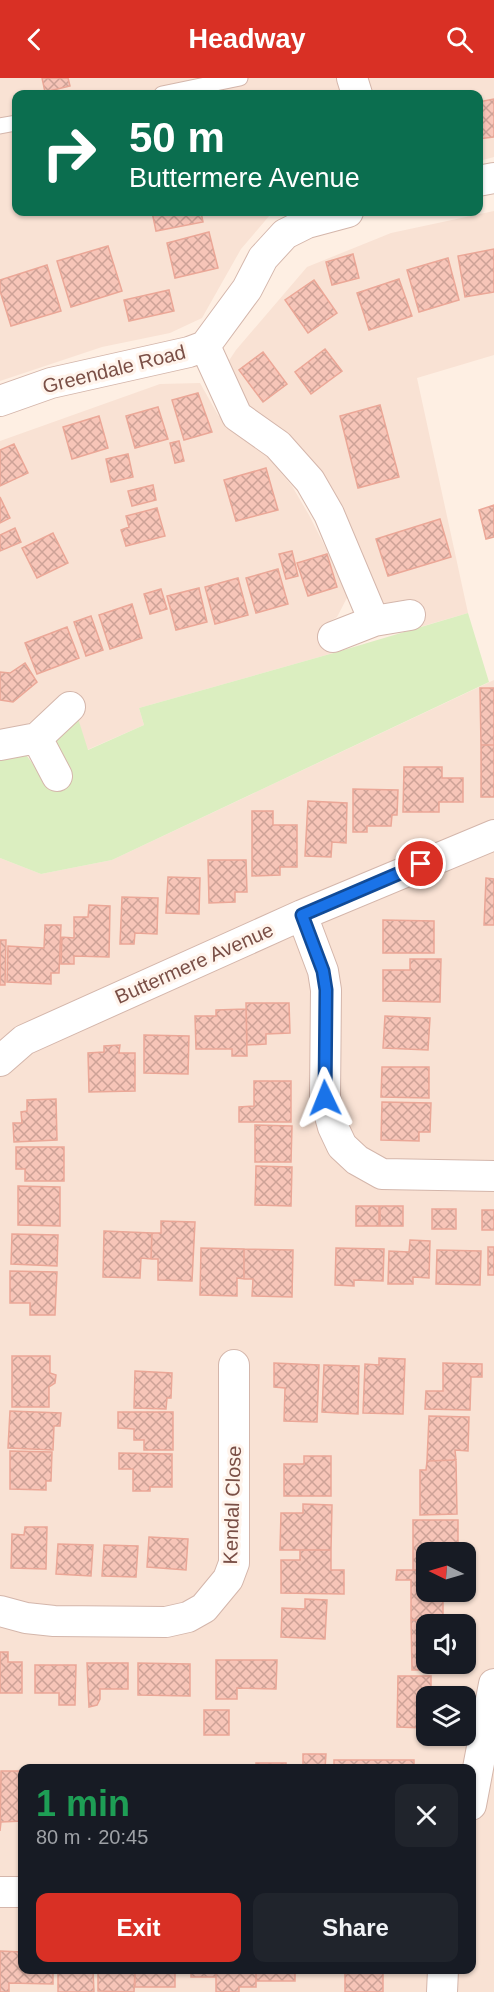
<!DOCTYPE html>
<html lang="en">
<head>
<meta charset="utf-8">
<style>
	body { margin:0; font-family:Helvetica,sans-serif; background:#20242c; color:#f1f3f6; height:100vh; display:flex; flex-direction:column; font-size:22px; white-space:nowrap }
	* { box-sizing:border-box; margin:0 }
	p { font-size:20px; color:#9ea1a6 }
	.icon { flex:none; width:33px; height:33px; fill:none; stroke:currentColor; stroke-width:2; stroke-linecap:round; stroke-linejoin:round }
	.map { position:relative; flex:1; overflow:hidden }
	.drawer { position:absolute; left:18px; top:1686px; width:458px; height:210px; display:flex; flex-direction:column; background:#171b24; border-radius:12px; box-shadow:0 2px 4px #0004 }
	.drawer>* { flex:none }
	.hud { position:absolute; left:12px; top:12px; width:471px; height:126px; border-radius:12px; box-shadow:0 2px 4px #0004; background:#0b6e4f; color:#fff; overflow:hidden }
	.needle { width:39px; rotate:275deg }
	.tools { position:absolute; left:416px; top:1464px; display:grid; gap:12px }
	.tools a { display:grid; place-items:center; width:60px; height:60px; border-radius:12px; background:#171b24; box-shadow:0 2px 4px #0004; font-size:30px }
	.pin { position:absolute; display:grid; place-items:center; width:51px; height:51px; color:#fff; margin:-26px; border:3px solid #fff; border-radius:50%; box-shadow:0 2px 6px #0007 }
	.me { position:absolute; width:66px; margin:-33px; rotate:358deg; stroke-linejoin:round; filter:drop-shadow(0 0 4px #0008) }
	.turn { display:flex; align-items:center; gap:21px; height:126px; padding:0 18px; font-size:27px }
	.turn .icon { width:78px; height:78px; stroke-width:2.5 }
	.turn b { display:block; font-size:42px; line-height:51px }
	.round { display:grid; place-items:center; flex:none; width:63px; height:63px; border-radius:12px; background:#20242c }
	.summary { display:flex; align-items:center; justify-content:space-between; height:102px; padding:0 18px }
	h1 { font-size:36px; font-weight:600; line-height:45px; color:#1e9e55 }
	.cta { display:flex; gap:12px; margin-top:auto; padding:12px 18px }
	.cta a { flex:1; height:69px; border-radius:12px; background:#d93025; color:#fff; font-size:24px; font-weight:600; line-height:69px; text-align:center }
	.cta a+a { background:#20242c; color:#f1f3f6 }
	header { display:flex; justify-content:space-between; align-items:center; height:78px; padding:0 18px; background:#d93025; color:#fff; font-size:27px; font-weight:600 }
	.map>svg:first-child { display:block }
	.residential { fill:#f9e2d4; fill-rule:evenodd }
	.park { fill:#dbeec0 }
	.building { fill:url(#building-cross-hatch); stroke:#eba797; stroke-width:1.5 }
	.lines { fill:none; stroke-linecap:round; stroke-linejoin:round }
	.service-casing { stroke:#d4b6ab; stroke-width:17 }
	.minor-casing { stroke:#d4b6ab; stroke-width:32 }
	.service { stroke:#fff; stroke-width:15 }
	.minor { stroke:#fff; stroke-width:30 }
	.route-casing { stroke:#114b97; stroke-width:15 }
	.route { stroke:#1a73e8; stroke-width:10 }
	.labels { text-anchor:middle; stroke-width:6; stroke-linejoin:round; paint-order:stroke }
	.street-label { font-size:20px; fill:#7a4f46; stroke:#fff4ec }
</style>
</head>
<body>
<header><svg class="icon" aria-label="back" viewBox="0 0 24 24"><path d="M15 5l-7 7 7 7"/></svg>Headway<svg class="icon" aria-label="search" viewBox="0 0 24 24"><circle cx="10" cy="10" r="6"/><path d="M15 15l6 6"/></svg></header>
<div class="map">
<svg width="494" height="1914" viewBox="0 0 494 1914">
	<defs>
		<pattern id="building-cross-hatch" width="8" height="8" patternUnits="userSpaceOnUse" patternTransform="scale(1.5)"><rect width="8" height="8" fill="#f7c5b8"/><path d="M0 0l8 8M0 8l8-8" fill="none" stroke="#cda297"/></pattern>
	</defs>
	<rect width="100%" height="100%" fill="#feefe3"/>
	<path class="residential" d="M0,0H494V79L479,83L478,16H16V134H282L270,137L241,171L202,240L170,255L102,269L0,303Z
		M494,133V277L417,300L468,535L420,549L414,525L384,528L238,326L224,290L236,272L307,189L391,155Z
		M200,305L218,337L267,378L292,408L309,437L349,516L337,539L327,545L337,574L139,630L144,647L87,672L77,637L69,619L10,657L0,656V363L160,306Z
		M494,602V1914H0V780L41,796L112,782ZM426,1474H465V1514H426ZM426,1546H465V1586H426ZM426,1618H465V1658H426ZM22,1690H471V1892H22Z"/>
	<path class="park" d="M468,535L489,604L112,782L41,796L0,780V677L27,678L49,708L72,694L55,661L77,637L88,672L144,647L139,630L337,574Z"/>
	<path class="building" d="M42,0H68L70,8L45,14Z
		M494,21V59L478,61V24Z
		M152,134H201L203,144L156,153Z
		M209,154L218,190L175,200L167,165Z
		M108,168L122,213L71,229L57,183Z
		M494,171V214L465,219L458,178Z
		M353,176L359,200L332,207L326,184Z
		M448,180L459,222L419,234L407,192Z
		M47,187L61,233L11,248L0,213V202Z
		M399,201L412,238L369,252L357,215Z
		M314,202L337,235L308,255L285,222Z
		M169,212L174,233L129,243L124,222Z
		M325,271L342,293L311,316L295,294Z
		M263,274L287,306L263,324L239,292Z
		M198,315L212,354L184,362L172,322Z
		M380,327L399,399L358,410L340,338Z
		M158,329L168,361L135,370L126,338Z
		M99,338L108,370L72,381L63,349Z
		M179,363L184,383L175,385L170,365Z
		M14,366L28,395L0,408V372Z
		M128,376L133,399L111,404L106,381Z
		M266,390L278,432L236,443L224,402Z
		M153,407L156,422L132,428L128,413Z
		M0,419L10,440L0,445Z
		M494,427V459L486,461L479,432Z
		M157,430L165,458L126,468L121,452L129,449L126,438Z
		M440,441L451,479L388,498L376,461Z
		M15,450L21,464L0,473V457Z
		M53,455L68,485L37,500L22,470Z
		M292,473L298,498L286,501L279,476Z
		M327,476L337,509L308,518L297,485Z
		M278,491L288,526L256,535L246,500Z
		M238,500L248,537L215,546L205,509Z
		M199,510L207,544L176,552L167,518Z
		M161,511L167,531L150,536L144,516Z
		M132,526L142,560L110,571L99,537Z
		M91,538L103,572L86,578L74,544Z
		M67,549L79,580L37,596L25,565Z
		M25,585L37,604L13,624L0,622V594L10,595Z
		M480,610H494V667H481Z
		M481,667H494V719H481Z
		M404,689H442V700H463V724H439V734H403Z
		M353,711L398,712L397,737H392L391,748H367V754H353Z
		M308,723L347,725L346,765L332,764L331,779L305,778Z
		M252,733H273V747H297V789H280V797L252,798Z
		M208,782H246L247,814H235V824L209,825Z
		M168,799L200,800L199,836L166,835Z
		M486,800L494,801V847H484Z
		M122,819L158,820L157,856L135,855L134,866H120Z
		M89,827L110,828L109,879L74,878V886H61L62,859L74,860V839H88Z
		M383,842L434,843V875H383Z
		M45,847H61L59,895H51V906L7,904L8,868L44,870Z
		M0,862H6L5,907H0Z
		M410,881H441L440,924L383,923V892H410Z
		M246,925H289L290,955L266,956V966L247,967Z
		M246,931L247,978H232V971H196L195,938H216V932Z
		M385,938L430,940L428,972L383,970Z
		M144,957L189,958L188,996L144,995Z
		M120,967L119,975H135V1013L89,1014L88,975L104,974V968Z
		M382,989H429V1020L381,1019Z
		M254,1003H291V1044H239V1029L254,1028Z
		M56,1021L57,1062L14,1064L13,1045H22L21,1034L27,1033V1022Z
		M382,1024L431,1025L430,1054H419V1063L381,1062Z
		M255,1047L292,1048L291,1084H255Z
		M16,1069H64V1103H25V1091H16Z
		M256,1088L292,1089L291,1128L255,1127Z
		M18,1108L60,1109V1148L18,1147Z
		M356,1128H379V1148H356Z
		M380,1128H403V1148H380Z
		M432,1131H456V1151H432Z
		M482,1132H494V1152H482Z
		M161,1143L195,1144L192,1203L158,1202V1181H151L152,1155H161Z
		M104,1153L152,1155L151,1181L141,1180L140,1200L103,1199Z
		M12,1156L58,1157L57,1188L11,1186Z
		M410,1162L430,1163L429,1200L413,1199V1206H388L389,1173L409,1174Z
		M488,1169H494V1197H488Z
		M201,1170L244,1171V1201L237,1200V1218L200,1217Z
		M336,1170L384,1171L383,1203L354,1202V1208L335,1207Z
		M244,1171L293,1172L292,1219L252,1218L253,1201H244Z
		M437,1172L481,1173L480,1207L436,1206Z
		M10,1193L57,1194L55,1237H30V1225H10Z
		M12,1278H50V1295L56,1297L55,1305L49,1309V1329H12Z
		M379,1280L405,1281L403,1336L363,1335L365,1286L379,1287Z
		M274,1285L319,1287L317,1344L284,1343L285,1310L274,1309Z
		M443,1285L482,1286V1299H471L470,1332L425,1331L426,1313H443Z
		M324,1287L359,1288L358,1336L322,1334Z
		M135,1293L172,1295L171,1320H167L166,1331L134,1330Z
		M10,1333L61,1335L60,1348H54L53,1372L8,1370Z
		M118,1334H173V1372H144V1362H134V1351L118,1350Z
		M429,1338L469,1339L468,1373L455,1372L456,1382L427,1383Z
		M10,1373L52,1374L51,1403H46V1412L10,1411Z
		M119,1375L172,1376V1409H150V1413H133V1391H119Z
		M304,1378H331V1418H284V1386H304Z
		M456,1382L457,1436L420,1437V1392H426L427,1383Z
		M303,1426L332,1427L331,1472H280L281,1435H303Z
		M413,1442H458V1474H426V1492H413Z
		M25,1449H47L46,1491L11,1490L12,1456L24,1457Z
		M149,1459L188,1461L186,1492L147,1489Z
		M58,1466L93,1467L91,1498L56,1496Z
		M104,1467L138,1468L136,1499L102,1498Z
		M300,1472H331V1492H344V1516L281,1515V1482H300Z
		M397,1492H426V1514H443V1542H411V1502H396Z
		M305,1521L327,1522L325,1561L281,1559L282,1530L305,1531Z
		M411,1542H443V1546H426V1586H443V1592H412Z
		M0,1574H8V1584H22V1615H0Z
		M216,1582H277L276,1611L237,1610V1621H216Z
		M87,1585H128V1611H100V1621L97,1627L89,1629Z
		M138,1585L190,1586V1618L138,1617Z
		M35,1587H76L75,1627H59V1615H35Z
		M398,1598H431V1618H426V1650L397,1649Z
		M204,1632H229V1657H204Z
		M303,1676H326L325,1690H287V1688H303Z
		M334,1682H414V1690H334Z
		M256,1685H286V1690H256Z
		M1,1693H22V1743L1,1744L0,1753Z
		M0,1873L22,1874V1892H53V1906L9,1905V1914H0Z
		M58,1892H93L94,1914H58Z
		M98,1892H135L134,1914L98,1913Z
		M135,1892H175V1909H135Z
		M191,1892H216V1899H191Z
		M216,1892H256V1909H239V1914H216Z
		M256,1892H295V1903H256Z
		M345,1892L383,1894V1914H345Z"/>
	<g class="lines">
		<defs>
			<path id="service" d="M162,16L240,0
				M0,48L16,45"/>
			<path id="minor" d="M352,0L357,16
				M478,103L494,100
				M205,268L237,338L278,367L310,403L329,436L374,543
				M0,323L51,305L189,274L205,268L247,211L263,180L285,156L307,145L348,134
				M333,559L374,543L410,537
				M0,667L37,660
				M57,698L37,660L70,629
				M302,837L323,893L326,912L325,1020L333,1049L342,1068L357,1082L382,1096L494,1098
				M0,983L24,962L302,837L494,757
				M0,1533L26,1540L54,1543L166,1544L188,1539L204,1530L228,1501L234,1485V1287
				M471,1727L494,1606
				M0,1814H22
				M442,1914L443,1892"/>
		</defs>
		<use href="#service" class="service-casing"/>
		<use href="#minor" class="minor-casing"/>
		<use href="#service" class="service"/>
		<use href="#minor" class="minor"/>
	</g>
	<g class="lines">
		<defs>
			<path id="route" d="M325,1020L326,912L323,893L302,837L421,786"/>
		</defs>
		<use href="#route" class="route-casing"/>
		<use href="#route" class="route"/>
	</g>
	<g class="labels">
		<g class="street-label">
			<text transform="translate(114 291) rotate(-14)" y="7">Greendale Road</text>
			<text transform="translate(194 885) rotate(-24)" y="7">Buttermere Avenue</text>
			<text transform="translate(232 1427) rotate(-88)" y="7">Kendal Close</text>
		</g>
	</g>
</svg>
<div class="tools">
<a><svg class="needle" viewBox="-14 -14 28 28"><path d="M0-13l5 13h-10z" fill="#e53935"/><path d="M0 13l5-13h-10z" fill="#9ea1a6"/></svg></a>
<a><svg class="icon" aria-label="sound" viewBox="0 0 24 24"><path d="M4 9h4l5-4v14l-5-4H4zM17 9q2 3 0 6"/></svg></a>
<a><svg class="icon" aria-label="layers" viewBox="0 0 24 24"><path d="M12 4l9 5-9 5-9-5zM3 14l9 5 9-5"/></svg></a>
</div>
<div class="pin" style="left:421px;top:786px;background:#d93025"><svg class="icon" aria-label="arrive" viewBox="0 0 24 24"><path d="M6 21V4h12l-3 4 3 4H6"/></svg></div>
<svg class="me" style="left:325px;top:1020px" viewBox="-20 -20 40 40"><path d="M0-17L14 15 0 8-14 15z" fill="#1a73e8" stroke="#fff" stroke-width="4"/></svg>
<div class="hud">
<div class="turn"><svg class="icon" aria-label="right" viewBox="0 0 24 24"><path d="M7 20v-9h11M14 6l5 5-5 5"/></svg><div><b>50 m</b>Buttermere Avenue</div></div>
</div>
<section class="drawer">
<div class="summary"><div><h1>1 min</h1><p>80 m · 20:45</p></div><a class="round"><svg class="icon" aria-label="close" viewBox="0 0 24 24"><path d="M6 6l12 12M18 6L6 18"/></svg></a></div>
<div class="cta"><a>Exit</a><a>Share</a></div>
</section>
</div>
</body>
</html>
